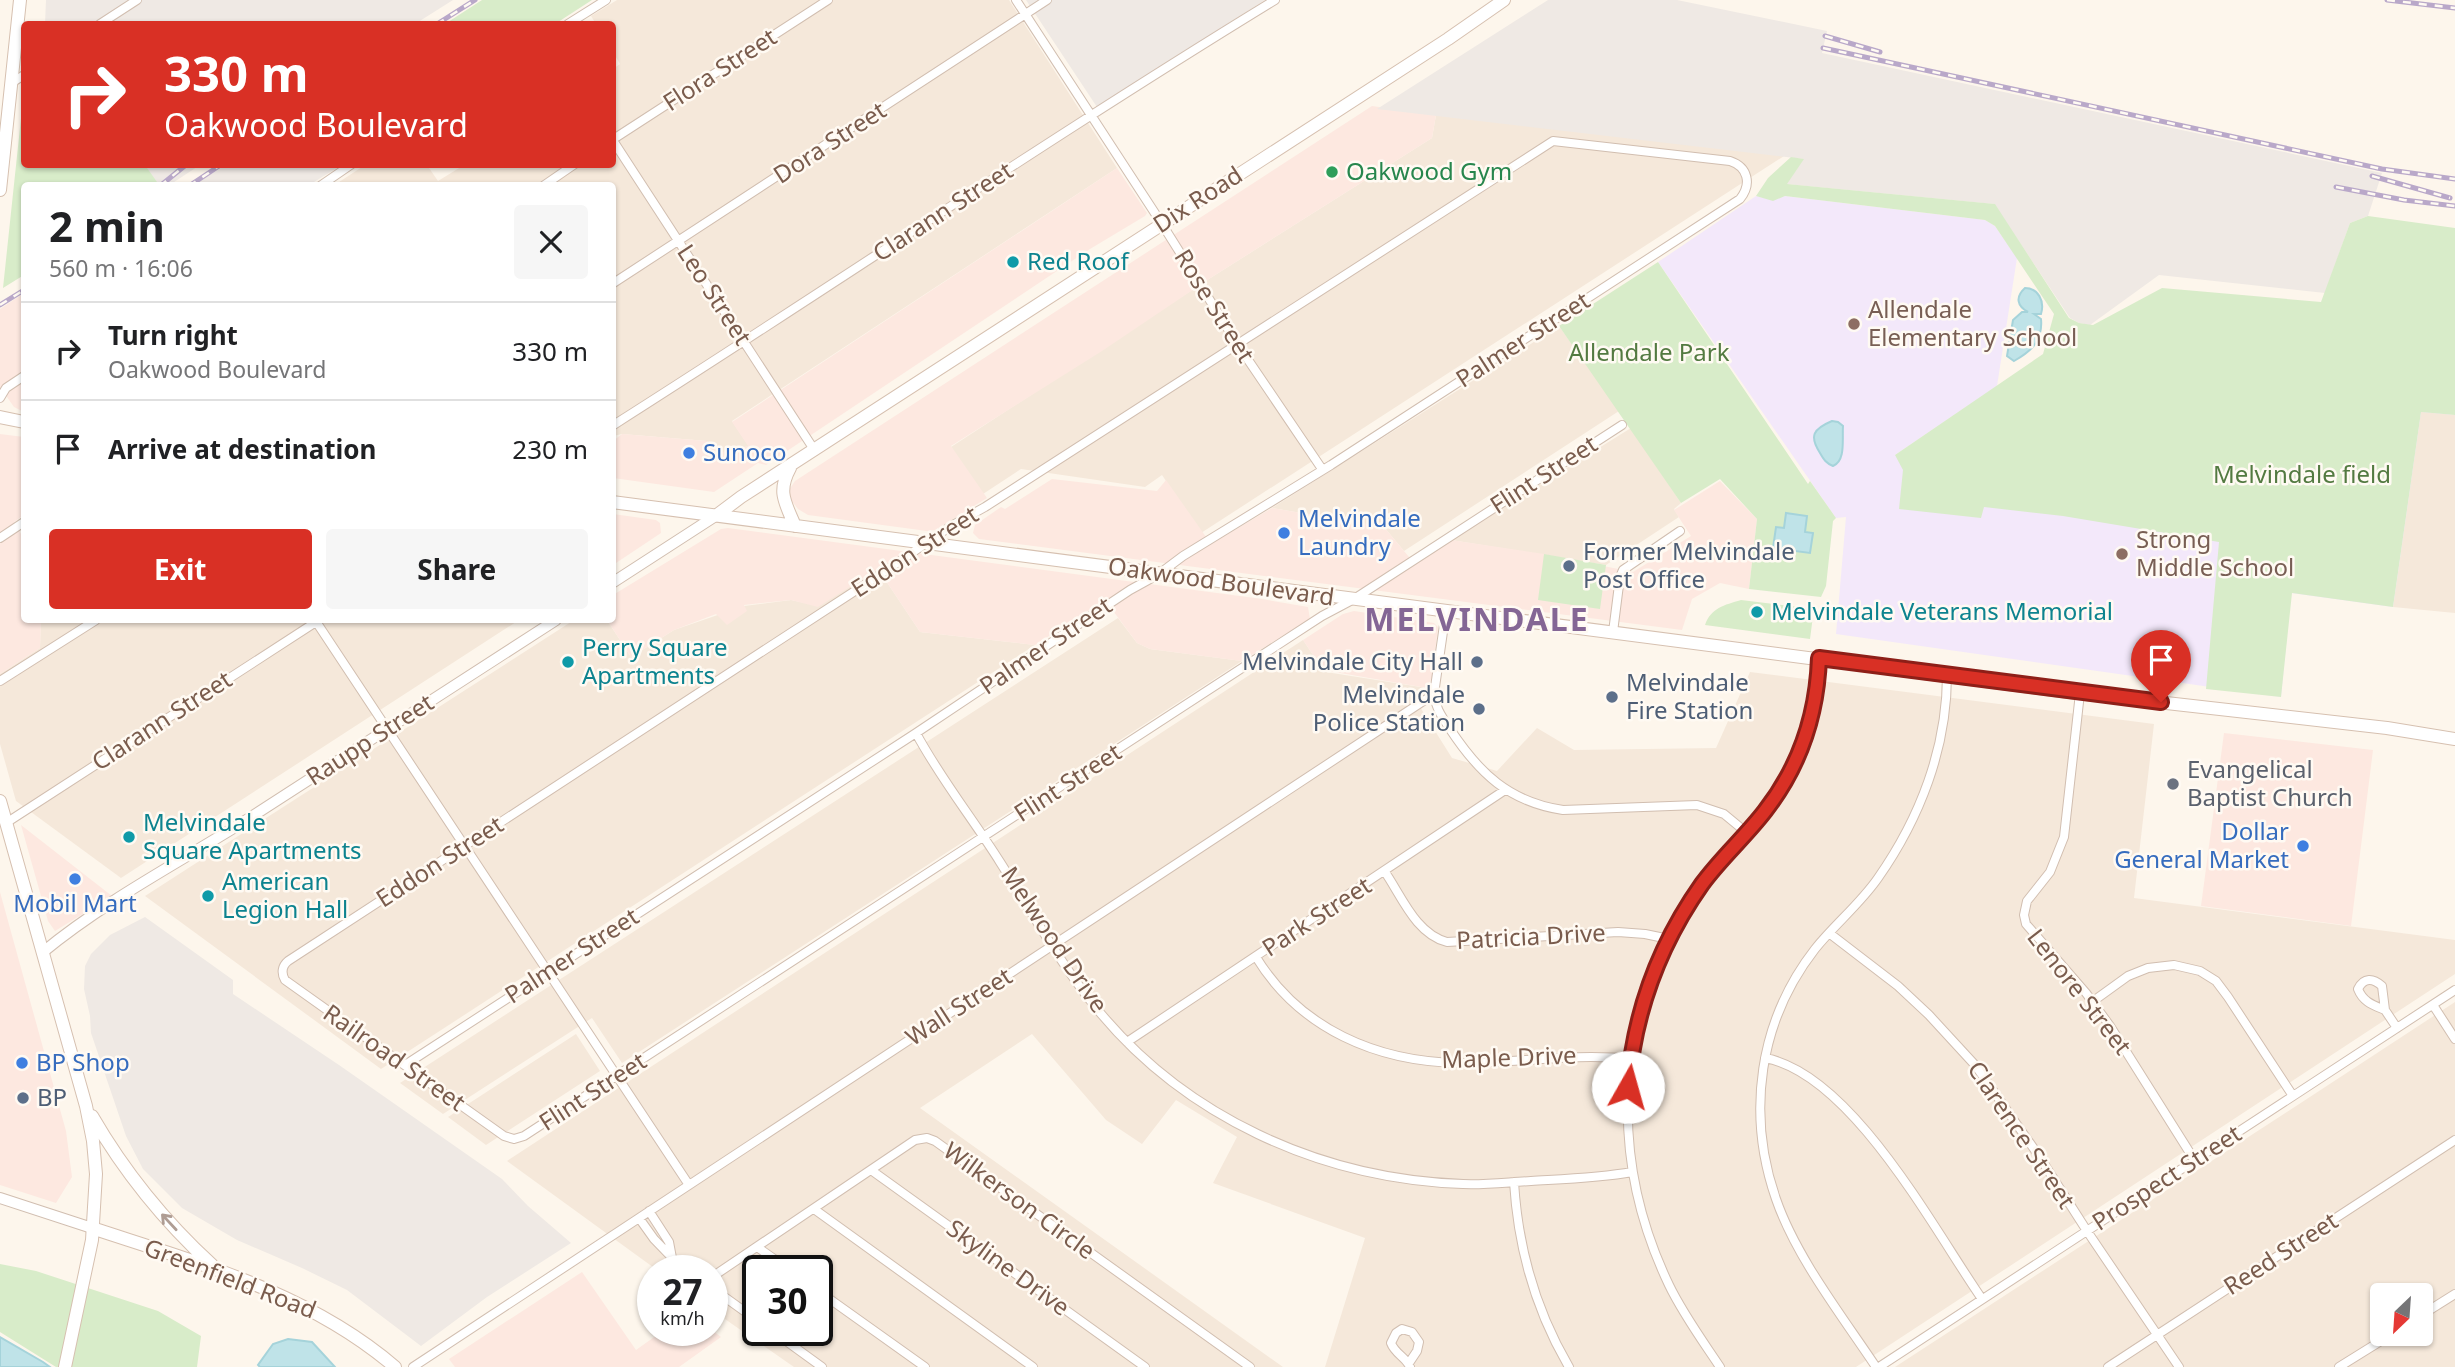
<!DOCTYPE html>
<html lang="en">
<head>
<meta charset="utf-8">
<style>
	body { margin:0; font-family:"Noto Sans",sans-serif; background:#f6f6f6; color:#202124; height:100vh; display:flex; flex-direction:column; font-size:26px; white-space:nowrap }
	* { box-sizing:border-box; margin:0 }
	p { font-size:23px; color:#757577 }
	.icon { flex:none; width:38px; height:38px; fill:none; stroke:currentColor; stroke-width:2; stroke-linecap:round; stroke-linejoin:round }
	.map { position:relative; flex:1; overflow:hidden }
	.panel { position:absolute; left:21px; top:182px; width:595px; height:441px; display:flex; flex-direction:column; background:#fff; border-radius:7px; box-shadow:0 2px 5px #0004 }
	.panel>* { flex:none }
	.hud { position:absolute; left:21px; top:21px; width:595px; height:147px; border-radius:7px; box-shadow:0 2px 5px #0004; background:#d93025; color:#fff; overflow:hidden }
	.needle { width:46px; rotate:205deg }
	.fabs { position:absolute; left:2370px; top:1283px; display:grid; gap:14px }
	.fabs a { display:grid; place-items:center; width:63px; height:63px; border-radius:7px; background:#fff; box-shadow:0 2px 5px #0004; font-size:35px }
	.speed { position:absolute; left:637px; top:1255px; display:flex; gap:14px; font-size:35px; font-weight:700; text-align:center }
	.speed>* { display:grid; place-content:center; width:91px; height:91px; border-radius:50%; background:#fff; box-shadow:0 2px 5px #0004; line-height:1 }
	.speed small { font-size:18px; font-weight:400 }
	.speed .limit { border:4px solid #111; border-radius:10px; background:#fff; color:#111 }
	.pin { position:absolute; display:grid; place-items:center; width:60px; height:60px; color:#fff; margin:-72px -30px; border-radius:50% 50% 50% 0; rotate:-45deg; box-shadow:0 0 7px #0007 }
	.pin .icon { rotate:45deg }
	.me { position:absolute; width:77px; margin:-38px; rotate:7deg; stroke-linejoin:round; filter:drop-shadow(0 0 5px #0008) }
	.turn { display:flex; align-items:center; gap:24px; height:147px; padding:0 28px; font-size:32px }
	.turn .icon { width:91px; height:91px; stroke-width:2.5 }
	.turn b { display:block; font-size:49px; line-height:60px }
	.round { display:grid; place-items:center; flex:none; width:74px; height:74px; border-radius:7px; background:#f6f6f6 }
	.headline { display:flex; align-items:center; justify-content:space-between; height:119px; padding:0 28px }
	h1 { font-size:42px; font-weight:700; line-height:52px }
	.primary-button { display:flex; gap:14px; margin-top:auto; padding:14px 28px }
	.primary-button a { flex:1; height:80px; border-radius:7px; background:#d93025; color:#fff; font-size:28px; font-weight:700; line-height:80px; text-align:center }
	.primary-button a+a { background:#f6f6f6; color:#202124 }
	ul { padding:0; list-style:none }
	li { display:flex; align-items:center; gap:21px; height:98px; padding:0 28px; border-top:2px solid #e0e0e0 }
	li div { flex:1 }
	li b { display:block; font-size:26px }
	li em { font-style:normal }
	.map>svg:first-child { display:block }
	.residential { fill:#f5e8da; fill-rule:evenodd }
	.commercial { fill:#fde8e0 }
	.industrial { fill:#efe9e4 }
	.education { fill:#f3e8fa }
	.green { fill:#d8ecc9 }
	.water { fill:#bfe3e8; stroke:#a5d3da; stroke-width:2 }
	.lines { fill:none; stroke-linecap:round; stroke-linejoin:round }
	.minor-casing { stroke:#d1beb0; stroke-width:10 }
	.tertiary-casing { stroke:#d1beb0; stroke-width:12 }
	.secondary-casing { stroke:#d6c0b0; stroke-width:14 }
	.minor { stroke:#fff; stroke-width:8 }
	.tertiary { stroke:#fff; stroke-width:10 }
	.secondary { stroke:#fff; stroke-width:12 }
	.rail-casing { stroke:#b9a8c9; stroke-width:5 }
	.rail { stroke:#fffaf3; stroke-width:2.5; stroke-dasharray:8; stroke-linecap:butt }
	.oneway { stroke:#af9d94 }
	.route-casing { stroke:#8d1f18; stroke-width:18 }
	.route { stroke:#d93025; stroke-width:12 }
	.leisure-dot { fill:#2e9e5b; stroke:#fffaf3; stroke-width:2.5 }
	.culture-dot { fill:#0f9aa8; stroke:#fffaf3; stroke-width:2.5 }
	.education-dot { fill:#8d6e63; stroke:#fffaf3; stroke-width:2.5 }
	.shop-dot { fill:#3f7fe0; stroke:#fffaf3; stroke-width:2.5 }
	.service-dot { fill:#5c6f8a; stroke:#fffaf3; stroke-width:2.5 }
	.worship-dot { fill:#6b7280; stroke:#fffaf3; stroke-width:2.5 }
	.labels { text-anchor:middle; stroke-width:5; stroke-linejoin:round; paint-order:stroke }
	.street-label { font-size:24px; fill:#7a5c4d; stroke:#fffaf3 }
	.leisure-label { font-size:24px; fill:#27864d; stroke:#fffaf3; text-anchor:start }
	.culture-label { font-size:24px; fill:#0d838f; stroke:#fffaf3; text-anchor:start }
	.education-label { font-size:24px; fill:#785e54; stroke:#fffaf3; text-anchor:start }
	.park-label { font-size:24px; fill:#537a41; stroke:#fffaf3 }
	.shop-label { font-size:24px; fill:#366cbe; stroke:#fffaf3; text-anchor:start }
	.service-label { font-size:24px; fill:#4e5e75; stroke:#fffaf3; text-anchor:start }
	.worship-label { font-size:24px; fill:#5b616d; stroke:#fffaf3; text-anchor:start }
	.district-label { font-size:32px; font-weight:bold; letter-spacing:2px; fill:#846695; stroke:#fffaf3 }
</style>
</head>
<body>
<div class="map">
<svg width="2455" height="1367" viewBox="0 0 2455 1367">
	<rect width="100%" height="100%" fill="#fdf6ec"/>
	<path class="residential" d="M617,0H1009L1117,168L732,421L749,446L719,453L707,441L622,434L613,436L612,186H333L365,165H427L438,181L464,165L612,164L613,69L620,64L613,52L612,24H596L591,16Z
		M1436,115L1784,156L1201,533L1162,475L1145,487L1021,469L983,494L951,447L1212,277L1432,138Z
		M1559,326L1619,411L1404,551L1384,527L1272,508Z
		M2421,411L2455,415V613L2393,607Z
		M1631,428L1681,503L1674,509L1679,517L1606,565L1451,540Z
		M878,569L920,632L1035,645L381,1069L145,896L574,620H607L631,657L674,630L744,606L791,600L818,606Z
		M1118,618L1137,643L1150,649L1242,661L622,1063L592,1018L443,1114L400,1083Z
		M41,620H519L121,878L16,801L0,744V674L40,648Z
		M1303,640L1323,670L1326,672L1427,688L1415,699L1452,758L1497,771L1537,728L1574,750L1716,748L1750,672L2154,724L2134,898L2455,940V974L1856,1367H1325L1365,1238L1213,1183L1237,1137L1176,1100L1142,1144L1106,1120L1032,1034L920,1108L1283,1367H794L712,1310V1270H657L507,1161ZM758,1270H817V1330H758Z
		M2455,1002V1367H1895L2290,1110ZM2382,1295H2420V1334H2382Z
		M576,1034L600,1071L486,1145L448,1117Z"/>
	<path class="commercial" d="M1372,106L1436,115L1432,138L1212,277L1102,351L951,446L987,498L935,530L927,531L808,515L798,509L791,500L789,490L795,481Z
		M1117,168L1147,213L1145,216L1090,249L766,465L758,463L714,492L613,478V441L622,434L707,441L719,453L748,446L732,422Z
		M24,293V412L14,407L0,387V309Z
		M0,434L24,437V515L14,522L24,539V620H41L40,648L0,674Z
		M1052,479L1157,491L1166,480L1211,544L1272,508L1384,527L1414,563L1451,540L1544,554L1633,572L1691,536L1674,510L1720,481L1757,519L1749,589L1720,583L1692,599L1682,630L979,539L973,533L975,525L1001,507L1005,509Z
		M613,514L656,520L660,523L661,533L613,565Z
		M728,528L1262,599L1308,607L1310,619L1242,661L1150,649L1137,643L1105,600L1035,645L920,632L878,569L818,607L791,600L744,605L747,611L727,625L716,614L674,630L631,657L607,620H612L613,595L721,529Z
		M1354,611L1434,623L1438,627L1432,677L1427,688L1323,670L1303,640L1343,614Z
		M2224,733L2373,750L2351,926L2201,906Z
		M21,825L112,896L55,931L48,921Z
		M0,892L66,1131L72,1177L56,1203L0,1185Z
		M582,1272L636,1350L664,1330H712L721,1337L679,1367H455L449,1359Z"/>
	<path class="industrial" d="M46,0H453L415,24H45Z
		M1026,0H1265L1097,107Z
		M1548,0H1677L1827,31L1822,53L2382,173L2368,216L2350,223L2325,293L2159,275L2090,325L2079,323L2070,318L1994,204L1786,184L1803,159L1377,109Z
		M145,165H200L168,186L158,185Z
		M226,165V164L342,165L309,185H193Z
		M145,917L233,980V994L339,1065L502,1179L528,1206L571,1243L487,1297L421,1346L347,1290L302,1268L237,1240L182,1208L143,1169L126,1136L91,1033L90,1016L84,989L85,966L91,954L110,935Z"/>
	<path class="education" d="M1756,196L1773,200L1785,196L1985,220L1995,226L2017,258L1997,386L1895,455L2146,367L2455,415L2421,412L2393,607L2291,593L2281,697L1836,634L1846,517L1836,518L1658,262Z"/>
	<path class="green" d="M482,0H592L555,24H445Z
		M24,90V164L145,165L157,182L153,186H24V275L3,288Z
		M1791,157L1804,159L1787,184L1995,204L2069,318L2079,323L2093,325L2162,288L2321,302L2350,223L2368,216L2455,228V415L2421,412L2393,607L2292,593L2281,697L2206,689L2219,542L2063,516L1984,507L1981,518L1899,509L1903,470L1895,455L2043,354L2054,314L1995,226L1985,220L1785,196L1773,201L1756,196L1768,178Z
		M1658,262L1808,484L1810,481L1836,518L1833,521L1826,586L1821,597L1749,589L1757,519L1720,479L1681,503L1559,326Z
		M1544,554L1606,565L1600,609L1538,600Z
		M1741,600L1806,608L1813,616L1810,639L1705,625C1711,608 1724,605 1741,600Z
		M0,1264L36,1271L158,1311L201,1336L197,1367H56L0,1332Z"/>
	<path class="water" d="M2025,288C2038,288 2045,301 2041,314H2034L2041,319C2043,340 2032,351 2014,361L2007,356L2013,320L2022,312H2028C2017,306 2015,297 2025,288Z
		M1832,421L1838,422L1843,426C1842,439 1846,461 1833,466C1826,463 1824,460 1820,453C1809,436 1813,429 1832,421Z
		M1786,513L1807,516L1805,532L1813,533L1810,553L1773,548L1776,527L1784,528Z
		M0,1337L43,1362L50,1367H0Z
		M288,1339L312,1342L335,1367H260L258,1365L273,1344Z"/>
	<g class="lines">
		<defs>
			<path id="minor" d="M1016,0L1162,224L1238,345L1322,469
				M100,24L137,0
				M568,24L606,0
				M13,82L24,75
				M612,139L815,451
				M612,140L828,0
				M320,186L352,164
				M543,186L575,164
				M612,284L1047,0
				M0,398L6,388L24,376
				M612,426C834,285 1051,137 1275,0
				M0,538L24,522
				M315,620L689,1185
				M1613,632L1620,577L1623,570L1680,531
				M0,681L96,620
				M2080,693L2064,837L2050,872L2027,901L2024,915L2026,924L2086,993L2110,1026L2195,1161
				M1434,694C1435,708 1443,718 1450,729C1479,773 1509,802 1563,810L1697,805L1724,814L1747,833
				M916,733C940,778 973,819 1000,862C1030,909 1058,960 1093,1004C1182,1116 1320,1179 1463,1184C1486,1185 1509,1182 1531,1181C1565,1179 1599,1178 1632,1172
				M6,823L319,620
				M1385,872C1402,897 1416,934 1447,942L1618,932L1645,934L1669,939
				M1829,933L1898,986L1929,1015L1975,1065L2039,1156L2087,1231L2179,1367
				M1256,957C1300,1029 1377,1062 1460,1063C1517,1063 1574,1053 1631,1059
				M2092,1002L2128,976L2148,968L2174,965L2200,971L2216,981L2228,997L2293,1096
				M2433,1005L2455,1039
				M2385,1010C2373,1005 2363,1002 2358,989C2364,977 2373,978 2382,986L2385,1010L2397,1028
				M1127,1042L1505,790
				M1765,1058C1852,1074 1934,1230 1982,1299
				M405,1065L916,733L1130,590L1159,574L1183,556L1331,465L1740,199C1752,184 1748,167 1730,161L1553,141L985,507L951,526L884,572L288,961C282,966 281,973 285,980L504,1136L514,1139L524,1136L1322,616L1354,599L1622,425
				M871,1170L1145,1367
				M1514,1182C1518,1248 1535,1309 1569,1367
				M814,1209L1033,1367
				M649,1211L669,1242L672,1258
				M639,1218L654,1239L684,1270
				M757,1247L790,1270
				M712,1277L915,1140L927,1138L935,1141L1250,1367
				M712,1288L758,1321
				M817,1290L925,1367
				M2420,1316L2455,1294
				M771,1330L822,1367
				M1409,1363L1417,1351L1419,1342L1412,1332L1402,1329L1396,1333L1391,1343C1395,1354 1406,1357 1410,1367
				M413,1367L1434,694L1446,611
				M1720,1367C1702,1340 1683,1314 1669,1285C1605,1151 1615,1004 1703,883C1722,857 1746,836 1766,810C1799,765 1817,714 1819,658
				M1876,1367C1842,1316 1796,1257 1776,1199C1746,1113 1759,1021 1815,949C1835,924 1860,904 1878,878C1920,818 1947,748 1947,675
				M1879,1367L2455,990
				M2108,1367L2455,1140
				M2339,1367L2392,1334"/>
			<path id="tertiary" d="M612,583L717,515
				M43,952C106,900 180,862 248,819C351,753 453,686 556,620
				M0,1198L92,1228"/>
			<path id="secondary" d="M0,190L20,0
				M0,417L24,422
				M790,468C777,492 785,502 795,526
				M612,502L2069,692L2387,728L2455,739
				M717,515L741,497L1448,39L1504,0
				M0,801L86,1106L93,1141L96,1174L92,1240L65,1367
				M92,1116C125,1173 164,1221 212,1265
				M92,1228C198,1263 309,1293 395,1367"/>
		</defs>
		<use href="#minor" class="minor-casing"/>
		<use href="#tertiary" class="tertiary-casing"/>
		<use href="#secondary" class="secondary-casing"/>
		<use href="#minor" class="minor"/>
		<use href="#tertiary" class="tertiary"/>
		<use href="#secondary" class="secondary"/>
		<defs>
			<path id="rail" d="M2387,0L2455,8
				M437,24L475,0
				M1825,36L1880,52
				M1823,48L2382,169L2455,179
				M2372,176L2450,198
				M160,186L187,164
				M189,186L222,164
				M2336,187L2404,200L2455,206
				M0,305L24,290"/>
		</defs>
		<use href="#rail" class="rail-casing"/>
		<use href="#rail" class="rail"/>
	</g>
	<defs><path id="oneway-shaft" d="M-6 0H5M1.5-3L5.5 0L1.5 3" fill="none" stroke-width="1.6" stroke-linecap="round" stroke-linejoin="round" transform="scale(1.75)"/></defs>
	<use class="oneway" href="#oneway-shaft" transform="translate(169 1222) rotate(-133)"/>
	<g class="lines">
		<defs>
			<path id="route" d="M1628,1087C1634,1013 1659,945 1702,884C1721,858 1745,837 1765,811C1800,766 1817,714 1819,658L2161,702"/>
		</defs>
		<use href="#route" class="route-casing"/>
		<use href="#route" class="route"/>
	</g>
	<circle class="leisure-dot" cx="1332" cy="172" r="7"/>
	<g class="culture-dot">
		<circle cx="1013" cy="262" r="7"/>
		<circle cx="1757" cy="612" r="7"/>
		<circle cx="568" cy="662" r="7"/>
		<circle cx="129" cy="837" r="7"/>
		<circle cx="208" cy="896" r="7"/>
	</g>
	<g class="education-dot">
		<circle cx="1854" cy="324" r="7"/>
		<circle cx="2122" cy="554" r="7"/>
	</g>
	<g class="shop-dot">
		<circle cx="689" cy="453" r="7"/>
		<circle cx="1284" cy="533" r="7"/>
		<circle cx="2303" cy="846" r="7"/>
		<circle cx="75" cy="879" r="7"/>
		<circle cx="22" cy="1063" r="7"/>
	</g>
	<g class="service-dot">
		<circle cx="1569" cy="566" r="7"/>
		<circle cx="1477" cy="662" r="7"/>
		<circle cx="1612" cy="697" r="7"/>
		<circle cx="1479" cy="709" r="7"/>
		<circle cx="23" cy="1098" r="7"/>
	</g>
	<circle class="worship-dot" cx="2173" cy="784" r="7"/>
	<g class="labels">
		<g class="street-label">
			<text transform="translate(720 70) rotate(-33)" y="8">Flora Street</text>
			<text transform="translate(830 143) rotate(-33)" y="8">Dora Street</text>
			<text transform="translate(1198 200) rotate(-33)" y="8">Dix Road</text>
			<text transform="translate(943 212) rotate(-33)" y="8">Clarann Street</text>
			<text transform="translate(714 295) rotate(57)" y="8">Leo Street</text>
			<text transform="translate(1214 306) rotate(58)" y="8">Rose Street</text>
			<text transform="translate(1523 340) rotate(-33)" y="8">Palmer Street</text>
			<text transform="translate(1544 475) rotate(-33)" y="8">Flint Street</text>
			<text transform="translate(915 552) rotate(-33)" y="8">Eddon Street</text>
			<text transform="translate(1221 582) rotate(8)" y="8">Oakwood Boulevard</text>
			<text transform="translate(1046 646) rotate(-34)" y="8">Palmer Street</text>
			<text transform="translate(162 721) rotate(-33)" y="8">Clarann Street</text>
			<text transform="translate(370 740) rotate(-33)" y="8">Raupp Street</text>
			<text transform="translate(1068 783) rotate(-33)" y="8">Flint Street</text>
			<text transform="translate(440 862) rotate(-33)" y="8">Eddon Street</text>
			<text transform="translate(1317 917) rotate(-33)" y="8">Park Street</text>
			<text transform="translate(1531 937) rotate(-3)" y="8">Patricia Drive</text>
			<text transform="translate(1054 940) rotate(56)" y="8">Melwood Drive</text>
			<text transform="translate(572 956) rotate(-33)" y="8">Palmer Street</text>
			<text transform="translate(2079 992) rotate(52)" y="8">Lenore Street</text>
			<text transform="translate(959 1007) rotate(-33)" y="8">Wall Street</text>
			<text transform="translate(394 1058) rotate(35)" y="8">Railroad Street</text>
			<text transform="translate(1509 1058) rotate(-2)" y="8">Maple Drive</text>
			<text transform="translate(593 1092) rotate(-33)" y="8">Flint Street</text>
			<text transform="translate(2021 1135) rotate(56)" y="8">Clarence Street</text>
			<text transform="translate(2167 1178) rotate(-33)" y="8">Prospect Street</text>
			<text transform="translate(1019 1201) rotate(36)" y="8">Wilkerson Circle</text>
			<text transform="translate(2281 1254) rotate(-33)" y="8">Reed Street</text>
			<text transform="translate(1008 1268) rotate(36)" y="8">Skyline Drive</text>
			<text transform="translate(230 1279) rotate(21)" y="8">Greenfield Road</text>
		</g>
		<g class="leisure-label">
			<text x="1346" y="180">Oakwood Gym</text>
		</g>
		<g class="culture-label">
			<text x="1027" y="270">Red Roof</text>
			<text x="1771" y="620">Melvindale Veterans Memorial</text>
			<text x="582" y="656">Perry Square<tspan x="582" dy="28">Apartments</tspan></text>
			<text x="143" y="831">Melvindale<tspan x="143" dy="28">Square Apartments</tspan></text>
			<text x="222" y="890">American<tspan x="222" dy="28">Legion Hall</tspan></text>
		</g>
		<g class="education-label">
			<text x="1868" y="318">Allendale<tspan x="1868" dy="28">Elementary School</tspan></text>
			<text x="2136" y="548">Strong<tspan x="2136" dy="28">Middle School</tspan></text>
		</g>
		<g class="park-label">
			<text x="1649" y="361">Allendale Park</text>
			<text x="2302" y="483">Melvindale field</text>
		</g>
		<g class="shop-label">
			<text x="703" y="461">Sunoco</text>
			<text x="1298" y="527">Melvindale<tspan x="1298" dy="28">Laundry</tspan></text>
			<text x="2289" y="840" text-anchor="end">Dollar<tspan x="2289" dy="28">General Market</tspan></text>
			<text x="75" y="912" text-anchor="middle">Mobil Mart</text>
			<text x="36" y="1071">BP Shop</text>
		</g>
		<g class="service-label">
			<text x="1583" y="560">Former Melvindale<tspan x="1583" dy="28">Post Office</tspan></text>
			<text x="1463" y="670" text-anchor="end">Melvindale City Hall</text>
			<text x="1626" y="691">Melvindale<tspan x="1626" dy="28">Fire Station</tspan></text>
			<text x="1465" y="703" text-anchor="end">Melvindale<tspan x="1465" dy="28">Police Station</tspan></text>
			<text x="37" y="1106">BP</text>
		</g>
		<g class="worship-label">
			<text x="2187" y="778">Evangelical<tspan x="2187" dy="28">Baptist Church</tspan></text>
		</g>
		<g class="district-label">
			<text x="1477" y="631">MELVINDALE</text>
		</g>
	</g>
</svg>
<div class="fabs">
<a><svg class="needle" viewBox="-14 -14 28 28"><path d="M0-13l5 13h-10z" fill="#e53935"/><path d="M0 13l5-13h-10z" fill="#757577"/></svg></a>
</div>
<div class="speed"><div>27<small>km/h</small></div><div class="limit">30</div></div>
<div class="pin" style="left:2161px;top:702px;background:#d93025"><svg class="icon" aria-label="arrive" viewBox="0 0 24 24"><path d="M6 21V4h12l-3 4 3 4H6"/></svg></div>
<svg class="me" style="left:1628px;top:1087px" viewBox="-20 -20 40 40"><circle r="19" fill="#fff"/><path d="M0-13L10 11 0 6-10 11z" fill="#d93025"/></svg>
<div class="hud">
<div class="turn"><svg class="icon" aria-label="right" viewBox="0 0 24 24"><path d="M7 20v-9h11M14 6l5 5-5 5"/></svg><div><b>330 m</b>Oakwood Boulevard</div></div>
</div>
<section class="panel">
<div class="headline"><div><h1>2 min</h1><p>560 m · 16:06</p></div><a class="round"><svg class="icon" aria-label="close" viewBox="0 0 24 24"><path d="M6 6l12 12M18 6L6 18"/></svg></a></div>
<ul>
<li><svg class="icon" aria-label="right" viewBox="0 0 24 24"><path d="M7 20v-9h11M14 6l5 5-5 5"/></svg><div><b>Turn right</b><p>Oakwood Boulevard</p></div><em>330 m</em></li>
<li><svg class="icon" aria-label="arrive" viewBox="0 0 24 24"><path d="M6 21V4h12l-3 4 3 4H6"/></svg><div><b>Arrive at destination</b></div><em>230 m</em></li>
</ul>
<div class="primary-button"><a>Exit</a><a>Share</a></div>
</section>
</div>
</body>
</html>
